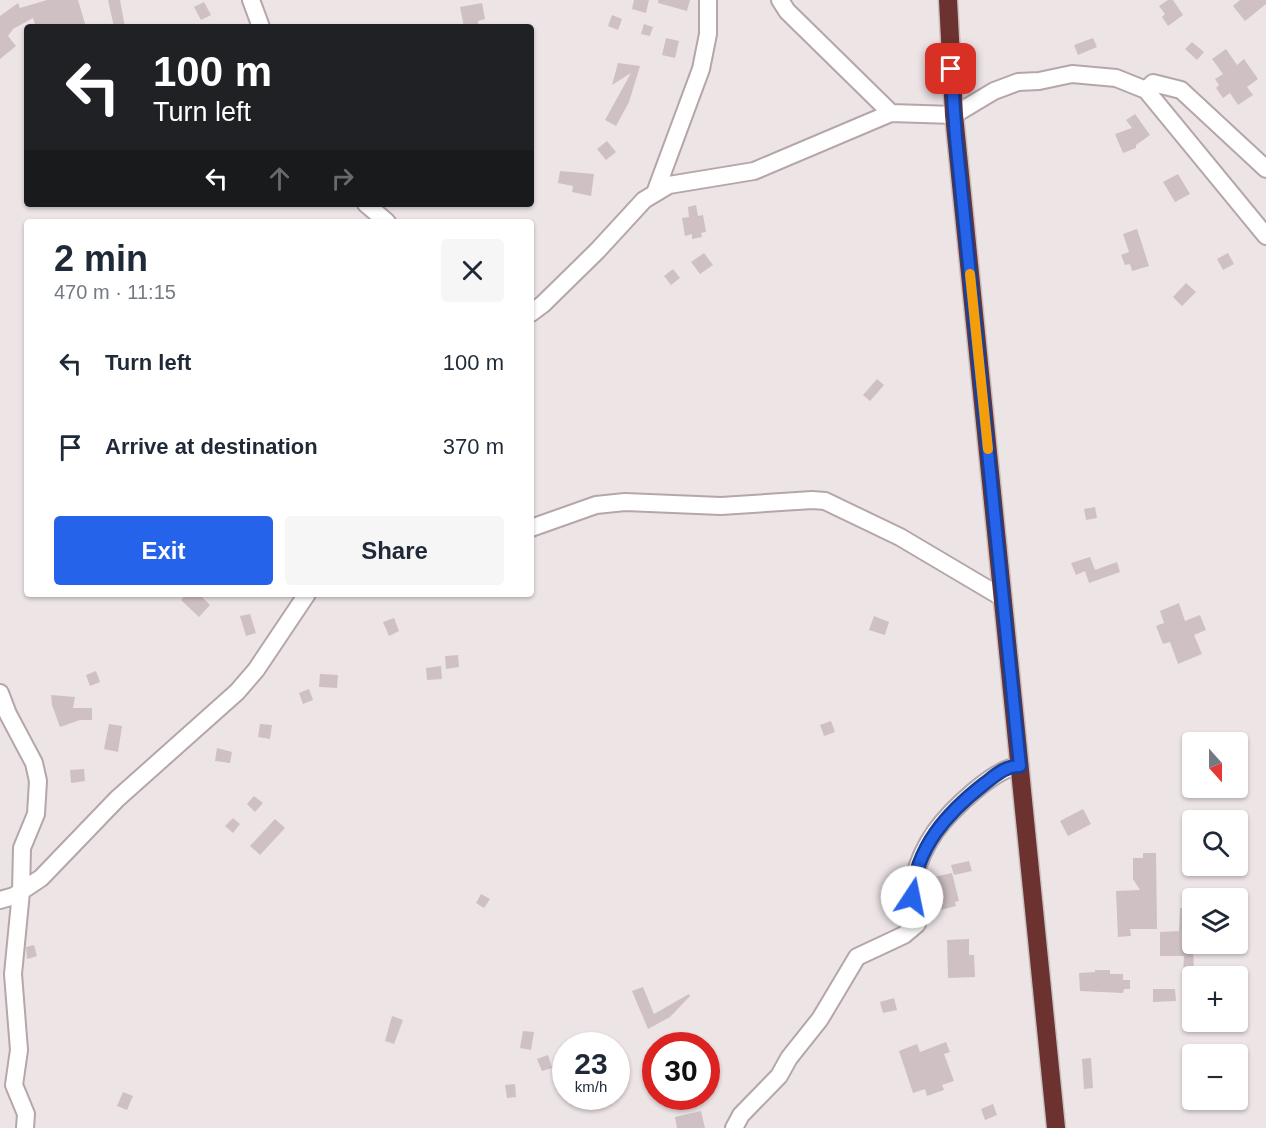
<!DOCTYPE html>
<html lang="en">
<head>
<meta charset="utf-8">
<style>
	body { margin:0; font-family:Helvetica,sans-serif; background:#f6f6f7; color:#1f2937; height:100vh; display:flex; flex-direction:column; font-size:22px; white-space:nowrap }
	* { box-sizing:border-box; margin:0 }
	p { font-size:20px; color:#747a83 }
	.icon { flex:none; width:33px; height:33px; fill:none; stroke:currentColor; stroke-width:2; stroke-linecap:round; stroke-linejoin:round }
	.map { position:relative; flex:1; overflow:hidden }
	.panel { position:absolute; left:24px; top:219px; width:510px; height:378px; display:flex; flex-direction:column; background:#fff; border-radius:6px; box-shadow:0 2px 4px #0004 }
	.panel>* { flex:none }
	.guide { position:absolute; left:24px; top:24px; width:510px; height:183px; border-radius:6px; box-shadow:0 2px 4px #0004; background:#202124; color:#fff; overflow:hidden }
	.needle { width:39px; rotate:159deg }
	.fabs { position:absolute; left:1182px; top:732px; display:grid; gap:12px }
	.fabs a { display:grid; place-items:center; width:66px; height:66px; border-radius:6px; background:#fff; box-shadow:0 2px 4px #0004; font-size:30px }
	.speed { position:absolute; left:552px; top:1032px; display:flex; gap:12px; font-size:30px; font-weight:700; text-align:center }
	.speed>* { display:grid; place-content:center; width:78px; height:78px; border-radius:50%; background:#fff; box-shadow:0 2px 4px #0004; line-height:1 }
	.speed small { font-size:15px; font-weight:400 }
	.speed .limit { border:9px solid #d22; background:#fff; color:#111 }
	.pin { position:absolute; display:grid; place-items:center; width:51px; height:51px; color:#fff; margin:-26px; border-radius:12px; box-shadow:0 3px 9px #0006 }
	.me { position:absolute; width:66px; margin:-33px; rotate:11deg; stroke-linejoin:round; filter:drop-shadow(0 0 4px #0008) }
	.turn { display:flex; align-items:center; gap:21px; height:126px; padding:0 30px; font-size:27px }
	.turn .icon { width:78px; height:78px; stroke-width:2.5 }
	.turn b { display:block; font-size:42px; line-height:51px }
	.lanes { display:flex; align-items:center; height:57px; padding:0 30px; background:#0003; justify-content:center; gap:30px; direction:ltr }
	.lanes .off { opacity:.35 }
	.round { display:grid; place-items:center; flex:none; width:63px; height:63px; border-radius:6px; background:#f6f6f7 }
	.headline { display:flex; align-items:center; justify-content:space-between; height:102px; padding:0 30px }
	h1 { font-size:36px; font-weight:800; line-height:45px }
	.button { display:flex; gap:12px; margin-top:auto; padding:12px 30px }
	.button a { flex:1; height:69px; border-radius:6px; background:#2563eb; color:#fff; font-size:24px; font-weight:800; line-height:69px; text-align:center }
	.button a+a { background:#f6f6f7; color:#1f2937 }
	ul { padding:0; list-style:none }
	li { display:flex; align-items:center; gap:18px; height:84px; padding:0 30px }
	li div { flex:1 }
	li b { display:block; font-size:22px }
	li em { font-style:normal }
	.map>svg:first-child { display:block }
	.building { fill:#cec0c3 }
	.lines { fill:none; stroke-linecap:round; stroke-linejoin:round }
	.minor-casing { stroke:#b5a6a8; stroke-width:20 }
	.highway-casing { stroke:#c9c1c2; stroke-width:21 }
	.minor { stroke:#fff; stroke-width:16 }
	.highway { stroke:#6b322f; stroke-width:18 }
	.route-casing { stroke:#184099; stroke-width:15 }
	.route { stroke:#2563eb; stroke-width:10 }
	.slow { stroke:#f59e0b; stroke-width:10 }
</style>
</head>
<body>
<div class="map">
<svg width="1266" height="1128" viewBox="0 0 1266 1128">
	<rect width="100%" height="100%" fill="#ede4e6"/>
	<path class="building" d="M47,0H78L86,27H36L33,18L13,29L8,36L16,46L0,59V16L18,3L20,8Z
		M108,0H120L125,27H114Z
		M634,0H649L646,13L632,9Z
		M658,0H690L687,11L658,3Z
		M1168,0H1173L1183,15L1168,26L1162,17L1165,14L1159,6Z
		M1240,0H1266V4L1245,21L1233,6Z
		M204,2L211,15L201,20L194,7Z
		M482,3L485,19L478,21V25L464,27L460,7Z
		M612,15L622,19L618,30L608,26Z
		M644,24L653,27L650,36L641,34Z
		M666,38L679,41L675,58L662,55Z
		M1093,38L1097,47L1078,55L1074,45Z
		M1192,42L1204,52L1197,60L1185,49Z
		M1226,49L1237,65L1244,59L1258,79L1247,87L1253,95L1238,105L1230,93L1223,98L1216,88L1219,85L1215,79L1223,74L1212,59Z
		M618,63L640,66L629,102L616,126L605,120L631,73L612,85Z
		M1135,114L1150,135L1136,145V148L1123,153L1115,134L1132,128L1126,120Z
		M607,141L616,152L606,160L597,149Z
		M560,171L594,174L591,196L572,192L573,186L558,183Z
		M1178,174L1190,194L1175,202L1163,182Z
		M696,205L698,216L703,215L706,232L701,233L702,237L692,239V234L685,236L682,218L689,217L688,207Z
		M1137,229L1149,266L1132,271L1130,264L1125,265L1121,255L1129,252L1123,234Z
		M704,253L713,265L700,274L691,262Z
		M1228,253L1234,264L1223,270L1217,259Z
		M673,269L680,278L671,285L664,276Z
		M1186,283L1196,292L1182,306L1173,297Z
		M877,379L884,385L870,401L863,395Z
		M1095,507L1097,518L1086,520L1084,509Z
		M1090,557L1095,570L1117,562L1120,572L1089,583L1085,571L1076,575L1071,563Z
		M186,594H199L210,605L199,617L181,600Z
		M1179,603L1185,621L1200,615L1206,630L1194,635L1202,654L1178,664L1170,642L1163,644L1156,626L1164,623L1160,611Z
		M250,614L256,633L246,636L240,616Z
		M874,616L889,622L885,635L869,630Z
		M394,618L399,631L389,636L383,622Z
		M458,655L459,667L446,669L445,656Z
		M441,666L442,679L427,680L426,668Z
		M96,671L100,682L90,686L86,675Z
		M320,674L338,675L337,688L319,687Z
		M309,689L313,700L303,704L299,693Z
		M51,695L75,697L73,708H92V720H80L60,727L52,705Z
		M831,721L835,732L824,736L820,725Z
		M109,724L122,726L118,752L104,749Z
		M260,724L272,725L270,739L258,737Z
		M217,748L232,752L230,763L215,761Z
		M84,769L85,781L71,783L70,770Z
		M254,796L263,803L255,812L247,804Z
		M1083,809L1091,824L1068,836L1060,821Z
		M233,818L240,824L233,833L225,826Z
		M275,819L285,828L260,855L250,846Z
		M1143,853H1156L1157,929H1130L1131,936L1118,937L1116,891L1140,890L1133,879V858H1143Z
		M969,861L972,871L954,875L951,865Z
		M952,873L959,901L955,902L956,906L929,913L925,879Z
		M481,894L490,899L484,908L476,903Z
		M1180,908L1192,909L1194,976H1183L1184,956H1160V932L1179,931Z
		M969,939V955H974L975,977L948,978L947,940Z
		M34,945L37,956L27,959L26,947Z
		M1095,970H1110V974H1123V980H1130V989H1124L1123,993L1080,991L1079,973L1095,972Z
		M643,987L654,1014L689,994L690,996L670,1017L648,1029L632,991Z
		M1153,989H1175L1176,1001L1153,1002Z
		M894,998L897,1010L883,1013L880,1002Z
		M392,1016L403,1020L394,1044L385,1041Z
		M523,1031L534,1032L531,1050L520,1048Z
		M946,1042L950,1052L944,1054L954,1081L942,1085L944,1090L927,1096L925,1089L913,1093L899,1051L917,1044L920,1052Z
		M548,1055L552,1068L542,1071L537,1059Z
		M1091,1058L1093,1088L1084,1089L1082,1059Z
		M515,1084L516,1097L507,1098L505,1085Z
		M123,1092L133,1096L127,1110L117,1106Z
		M993,1104L997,1115L985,1120L981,1109Z
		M701,1111L705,1128H677L675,1117Z"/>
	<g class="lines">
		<defs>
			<path id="minor" d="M251,0L261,27
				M780,0L787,11L891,113
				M1146,90L1153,83L1181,90L1266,169
				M655,193L701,69L708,34V0
				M366,204L387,222
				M531,313L543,304L598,250L644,200L669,185L754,171L891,113L954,115L994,91L1018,82L1039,81L1072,74L1116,78L1146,90L1266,236
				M531,528L596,505L625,502L721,506L812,500L825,501L900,537L1003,598
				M0,693L8,714L34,763L38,781L36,814L22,848L21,892L13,974L19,1050L14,1085L26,1114L25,1128
				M0,900L14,896L41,878L117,799L237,692L256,670L307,594
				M734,1128L741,1115L779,1076L789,1058L820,1019L857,957L904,935L917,924C918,908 911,895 914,878C918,863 926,845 935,832C950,811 995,767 1020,766"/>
			<path id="highway" d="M948,0L954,115L1056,1128"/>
		</defs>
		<use href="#minor" class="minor-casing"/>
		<use href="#highway" class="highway-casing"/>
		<use href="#minor" class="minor"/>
		<use href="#highway" class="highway"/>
	</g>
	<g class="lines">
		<defs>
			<path id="route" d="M912,897C916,847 947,813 984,784C996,775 1005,766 1020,766L956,138L951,69"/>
		</defs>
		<use href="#route" class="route-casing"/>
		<use href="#route" class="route"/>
		<path class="slow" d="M970,274L988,449"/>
	</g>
</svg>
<div class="fabs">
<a><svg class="needle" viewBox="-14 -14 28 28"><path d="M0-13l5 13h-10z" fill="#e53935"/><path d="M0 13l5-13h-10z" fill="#747a83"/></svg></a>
<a><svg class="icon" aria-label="search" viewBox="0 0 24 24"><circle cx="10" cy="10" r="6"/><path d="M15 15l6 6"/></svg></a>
<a><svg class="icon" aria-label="layers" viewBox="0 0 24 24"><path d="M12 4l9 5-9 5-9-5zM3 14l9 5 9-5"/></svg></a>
<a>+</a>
<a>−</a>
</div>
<div class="speed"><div>23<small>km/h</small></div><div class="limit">30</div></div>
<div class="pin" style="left:951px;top:69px;background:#d93025"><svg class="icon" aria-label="arrive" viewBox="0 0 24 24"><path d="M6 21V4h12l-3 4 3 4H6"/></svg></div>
<svg class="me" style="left:912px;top:897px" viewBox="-20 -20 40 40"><circle r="19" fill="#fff"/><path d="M0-13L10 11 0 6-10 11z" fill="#2563eb"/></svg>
<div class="guide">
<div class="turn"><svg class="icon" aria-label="left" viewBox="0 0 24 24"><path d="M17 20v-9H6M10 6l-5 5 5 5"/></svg><div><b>100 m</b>Turn left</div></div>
<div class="lanes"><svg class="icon" aria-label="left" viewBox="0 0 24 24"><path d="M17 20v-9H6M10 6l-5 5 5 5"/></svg><svg class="icon off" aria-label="ahead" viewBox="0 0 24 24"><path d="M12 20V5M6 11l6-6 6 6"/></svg><svg class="icon off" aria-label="right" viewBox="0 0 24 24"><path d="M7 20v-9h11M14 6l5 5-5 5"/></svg></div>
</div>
<section class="panel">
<div class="headline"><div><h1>2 min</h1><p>470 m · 11:15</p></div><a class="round"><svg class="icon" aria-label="close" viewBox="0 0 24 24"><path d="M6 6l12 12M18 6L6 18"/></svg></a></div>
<ul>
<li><svg class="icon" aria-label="left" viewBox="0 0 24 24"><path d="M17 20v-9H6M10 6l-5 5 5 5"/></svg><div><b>Turn left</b></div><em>100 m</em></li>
<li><svg class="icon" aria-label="arrive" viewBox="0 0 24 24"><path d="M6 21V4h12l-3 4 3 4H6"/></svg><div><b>Arrive at destination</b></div><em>370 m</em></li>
</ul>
<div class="button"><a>Exit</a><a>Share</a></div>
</section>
</div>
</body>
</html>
